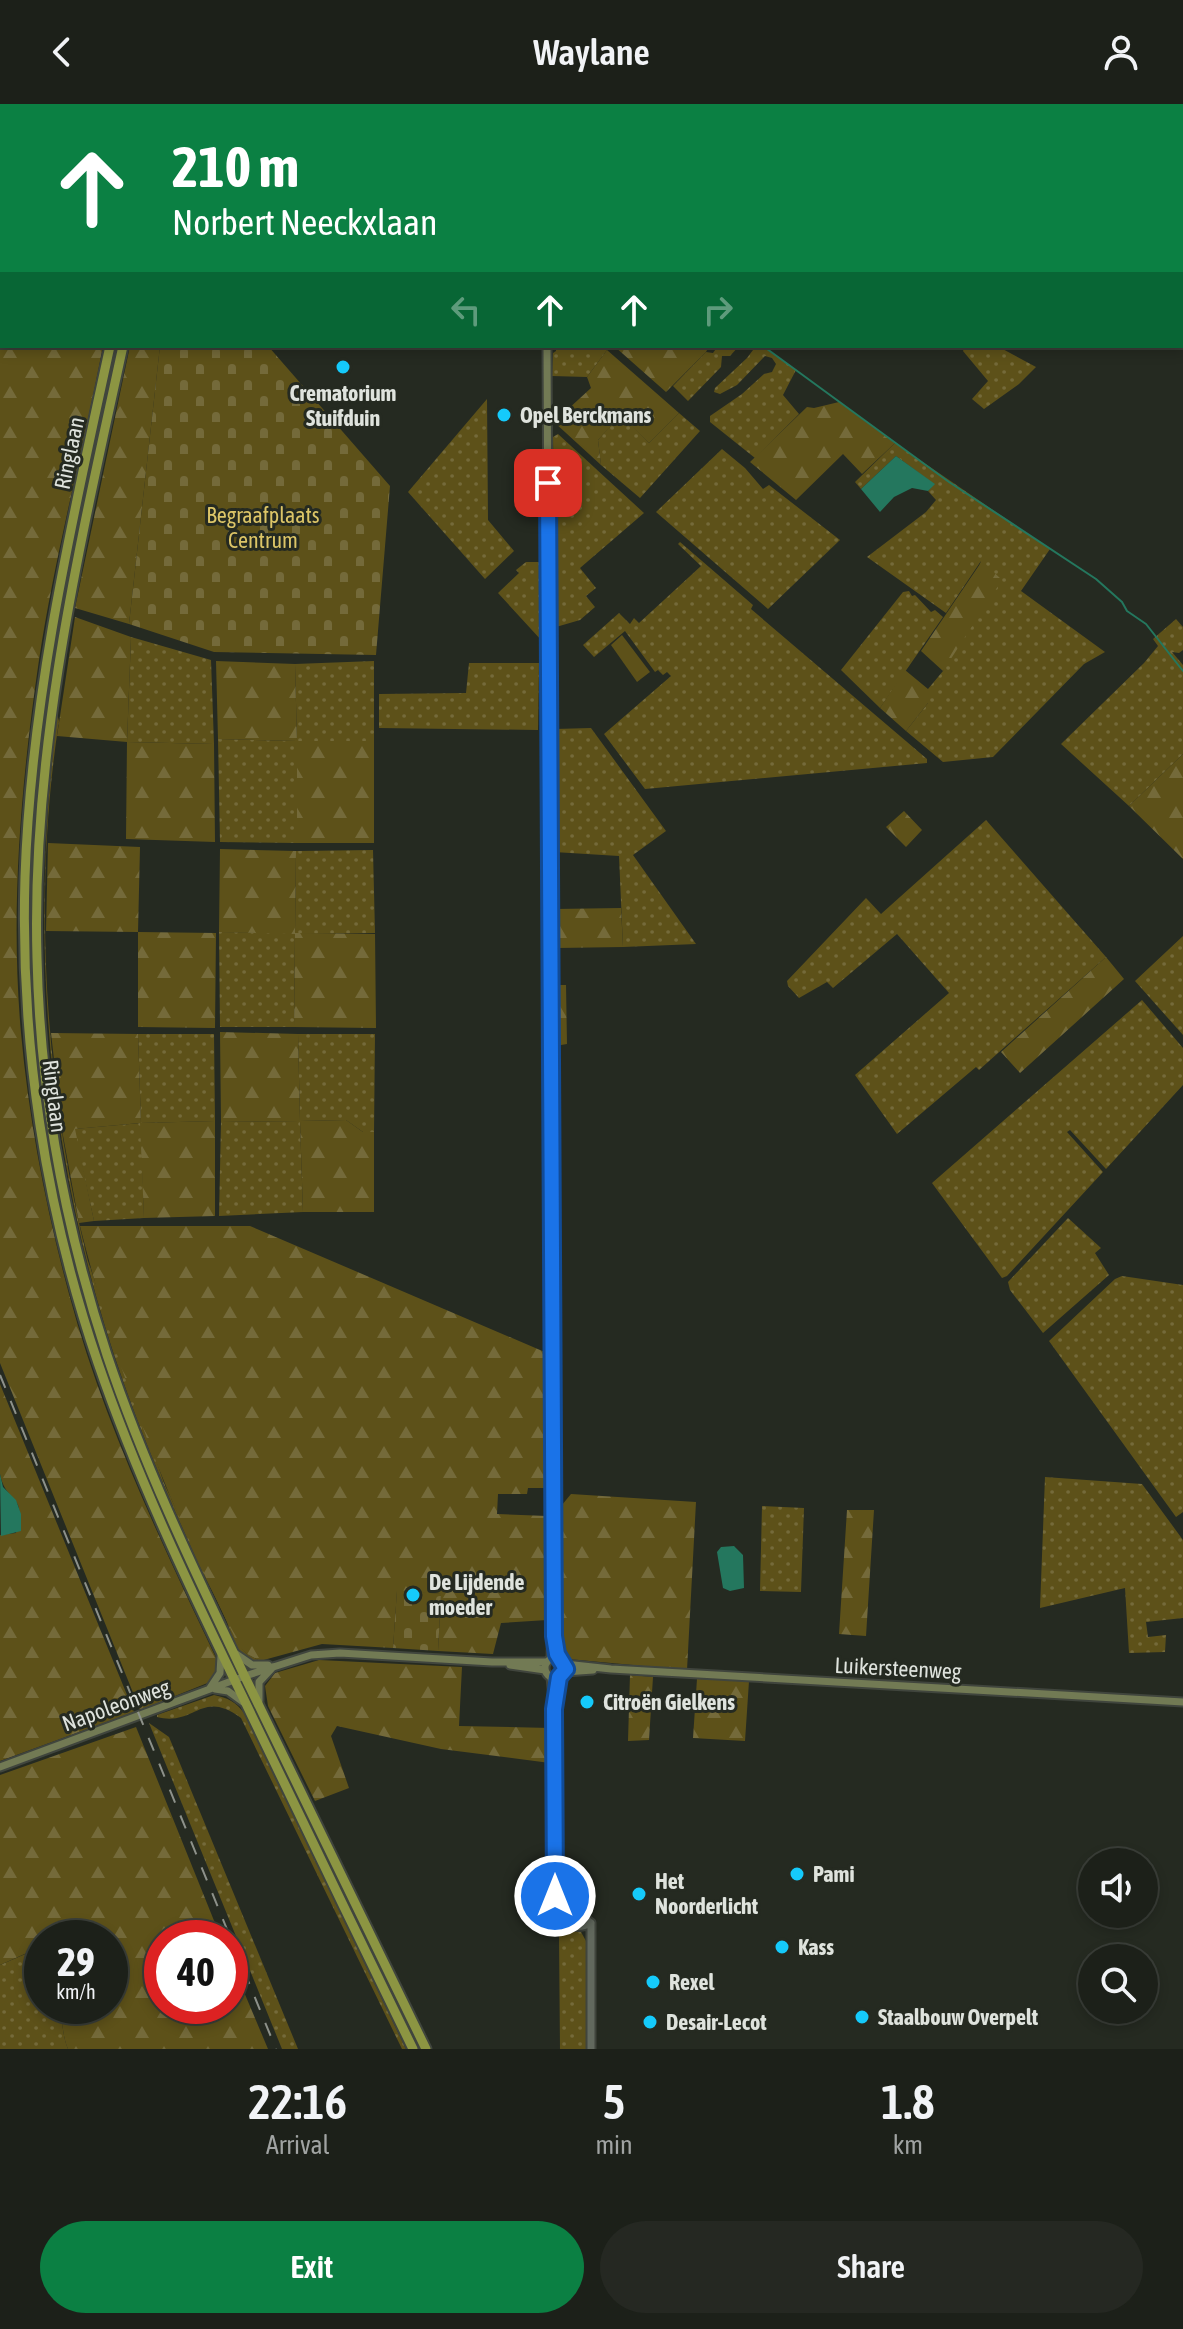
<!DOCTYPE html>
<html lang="en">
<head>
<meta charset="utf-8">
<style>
	body { margin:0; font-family:"Asap Condensed",sans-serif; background:#252822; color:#f1f3f6; height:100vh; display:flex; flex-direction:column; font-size:30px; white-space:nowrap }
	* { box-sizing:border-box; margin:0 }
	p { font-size:26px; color:#a0a3a2 }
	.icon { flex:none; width:44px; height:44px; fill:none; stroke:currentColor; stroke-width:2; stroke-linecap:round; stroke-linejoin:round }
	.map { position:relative; height:1945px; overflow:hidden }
	.side { display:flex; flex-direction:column; background:#1c2019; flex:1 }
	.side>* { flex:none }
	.guide { position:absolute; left:0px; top:0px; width:1184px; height:244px; box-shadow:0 4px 12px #0003,0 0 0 2px #3a3e38; background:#0b8043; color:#fff; overflow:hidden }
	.fabs { position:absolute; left:1078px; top:1744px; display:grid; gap:16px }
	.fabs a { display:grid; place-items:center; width:80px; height:80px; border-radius:50%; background:#1c2019; box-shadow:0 4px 12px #0003,0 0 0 2px #3a3e38; font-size:40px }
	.speed { position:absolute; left:24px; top:1816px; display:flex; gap:16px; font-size:40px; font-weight:700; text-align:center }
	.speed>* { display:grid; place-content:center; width:104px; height:104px; border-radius:50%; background:#1c2019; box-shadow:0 4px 12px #0003,0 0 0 2px #3a3e38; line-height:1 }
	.speed small { font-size:20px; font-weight:400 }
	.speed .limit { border:12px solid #d22; background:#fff; color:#111 }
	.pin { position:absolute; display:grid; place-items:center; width:68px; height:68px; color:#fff; margin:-34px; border-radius:16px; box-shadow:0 4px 12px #0006 }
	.me { position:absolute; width:88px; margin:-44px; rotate:0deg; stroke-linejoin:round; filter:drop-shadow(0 0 6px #0008) }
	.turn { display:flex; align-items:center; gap:28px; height:168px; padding:0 40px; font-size:36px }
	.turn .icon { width:104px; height:104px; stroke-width:2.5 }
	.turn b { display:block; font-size:56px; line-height:68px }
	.lanes { display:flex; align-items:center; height:76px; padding:0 40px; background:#0003; justify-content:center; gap:40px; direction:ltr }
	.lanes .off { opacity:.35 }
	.eta { display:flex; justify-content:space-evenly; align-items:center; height:136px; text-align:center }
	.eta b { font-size:48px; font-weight:600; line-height:56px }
	.action { display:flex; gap:16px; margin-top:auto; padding:16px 40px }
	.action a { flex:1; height:92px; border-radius:48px; background:#0b8043; color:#fff; font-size:32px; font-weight:600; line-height:92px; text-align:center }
	.action a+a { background:#252822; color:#f1f3f6 }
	header { display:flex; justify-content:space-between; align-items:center; height:104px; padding:0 40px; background:#1c2019; font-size:36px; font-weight:600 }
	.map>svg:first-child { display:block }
	.green { fill:url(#green-dots) }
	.forest { fill:url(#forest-firs) }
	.cemetery { fill:url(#cemetery-stones) }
	.pitch { fill:#5d5119 }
	.water { fill:#24775e }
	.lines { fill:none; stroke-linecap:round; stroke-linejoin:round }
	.stream { stroke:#24775e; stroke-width:2 }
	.tertiary-casing { stroke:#40453d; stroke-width:11 }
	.secondary-casing { stroke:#40453d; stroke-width:11 }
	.trunk-casing { stroke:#40453d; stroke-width:13 }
	.tertiary { stroke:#62695e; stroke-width:7 }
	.secondary { stroke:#727a54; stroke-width:7 }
	.trunk { stroke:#8c9542; stroke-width:9 }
	.rail { stroke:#8d918a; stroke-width:2; stroke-dasharray:14 14; stroke-linecap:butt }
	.route-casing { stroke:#114b97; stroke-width:20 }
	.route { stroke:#1a73e8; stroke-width:14 }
	.poi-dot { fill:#15cafb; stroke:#252a21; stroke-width:3 }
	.labels { text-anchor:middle; stroke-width:6; stroke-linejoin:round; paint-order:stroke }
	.poi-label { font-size:22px; font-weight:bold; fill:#dfe3dd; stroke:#252a21; text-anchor:start }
	.street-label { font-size:22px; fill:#dfe3dd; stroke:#252a21 }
	.park-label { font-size:22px; fill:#dcc567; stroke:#252a21 }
</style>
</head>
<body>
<header><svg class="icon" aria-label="back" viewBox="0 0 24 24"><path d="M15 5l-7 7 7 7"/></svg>Waylane<svg class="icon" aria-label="person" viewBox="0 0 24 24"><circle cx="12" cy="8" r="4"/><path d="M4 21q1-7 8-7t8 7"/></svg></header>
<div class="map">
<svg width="1183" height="1945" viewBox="0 0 1183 1945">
	<defs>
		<pattern id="green-dots" width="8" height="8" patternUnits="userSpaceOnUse" patternTransform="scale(2)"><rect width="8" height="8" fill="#5d5119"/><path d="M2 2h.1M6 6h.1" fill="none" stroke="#746a3a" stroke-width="1.8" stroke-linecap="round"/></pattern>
		<pattern id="forest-firs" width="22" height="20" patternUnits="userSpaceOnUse" patternTransform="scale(2)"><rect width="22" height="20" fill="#5d5119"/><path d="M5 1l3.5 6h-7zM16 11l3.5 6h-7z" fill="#746a3a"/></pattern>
		<pattern id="cemetery-stones" width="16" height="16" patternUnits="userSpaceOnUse" patternTransform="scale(2)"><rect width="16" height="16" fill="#5d5119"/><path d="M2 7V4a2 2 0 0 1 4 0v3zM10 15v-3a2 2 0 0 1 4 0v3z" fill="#746a3a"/></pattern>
	</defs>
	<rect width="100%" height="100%" fill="#252a21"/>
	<path class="green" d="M114,242H119L72,464L45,627L37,697L34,754L44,989L107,1261L232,1557L211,1515L204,1507C157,1399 109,1292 78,1178C36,1027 20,867 32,712C44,553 81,397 114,242Z
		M556,242H603L607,246L587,273L552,272L553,249L556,247Z
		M718,242H739L730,252H722L721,263L688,297L673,282L706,248L713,249Z
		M756,242H763L796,266L783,291L799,310L755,354L710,318V312L742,290L764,270L772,268L776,260L772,254L765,252L737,281L720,290L714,288L715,284L747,254Z
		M965,242H997L1036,263L1019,280L984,305L972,295L988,277L963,247Z
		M487,295L488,416L514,447L485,475L408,388Z
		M679,309L700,327L640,394L601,361L598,336L621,310L649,339Z
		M558,330L644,409L580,464L596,484L586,492L595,503L580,516L556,523L553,333Z
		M895,339L1050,445L1021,487L1105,548L1084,560L993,653L943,658L906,627L928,599V585L943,567L981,457L946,509L867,453L926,408L936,396L928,387L934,380L896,352L861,385L855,378Z
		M722,345L745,364L763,385L769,381L840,436L768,505L656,408Z
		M680,438L753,501L751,505L927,655V659L645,685L604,630L671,572L667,568L663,571L658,566L655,568L625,527L594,553L583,541L619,509L630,520L634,514L639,519L701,462L678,440Z
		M526,458H543L542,537L498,489L519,469L516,466Z
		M909,487L912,492L915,491L931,508L935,506L943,513L880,604L841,566L903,488Z
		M1176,515L1183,523V546L1179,549L1172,548L1183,561V650L1129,702L1061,640L1144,559L1158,542L1153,535Z
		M131,533L211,556L214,640L127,638Z
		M374,557V637H297V739L220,738L218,635L297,637L295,560Z
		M469,559H539L538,626L379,624V590L466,589Z
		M57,610L59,617C32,791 45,986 88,1157L164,1379L239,1541L247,1550L260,1557L255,1559L237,1545L233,1538C230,1517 209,1482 199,1461C172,1401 145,1340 123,1277C46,1059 29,838 57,610Z
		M591,624L666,727L633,751L696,840L623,843L619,752L554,748L555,625Z
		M986,716L1106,853L979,966L976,963L897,1030L855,971L949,889L897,830L833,884L827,878L799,894L788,882L787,877L866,794L881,810Z
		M373,746L375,829L295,830L294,923H220L219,828L295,829L296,747Z
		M1183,832V931L1135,877Z
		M1142,896L1183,944V981L1106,1065L1070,1026L1067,1028L1103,1068L1007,1172L1002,1174L932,1079Z
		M138,930H214L215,1017L141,1019L144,1114L94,1117L74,1025L141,1019Z
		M298,930H375L374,1028H363L346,1016L300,1017L303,1108L219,1112L221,1018L300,1017Z
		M1068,1114L1101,1144L1095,1149L1109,1171L1043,1229L1010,1186L1008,1178Z
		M1122,1172L1183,1181V1408L1176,1413L1049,1237L1115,1175Z
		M1045,1373L1142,1380L1183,1436V1514L1146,1518L1148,1533L1166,1531L1165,1548L1129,1549L1125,1484L1040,1504Z
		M762,1402L804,1404L801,1488L760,1487Z
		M214,1591C228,1594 236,1598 244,1609L406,1945H402L241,1614C201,1584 195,1623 157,1613V1611Z
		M247,1591L267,1632L273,1637L422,1945H416L245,1592Z
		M149,1619L169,1633L298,1945H282Z
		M567,1822L581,1828L586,1837L588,1945H560L559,1830L561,1825Z
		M30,1848L42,1870V1902H59C63,1917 62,1931 68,1945H0V1861Z"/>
	<path class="forest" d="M0,52L2,242H103C83,347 55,450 39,556C21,678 10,806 21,929C29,1017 46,1105 69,1190C103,1317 161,1438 217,1556L216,1569L210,1578L140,1606L0,1259Z
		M130,242H160L129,520L75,504Z
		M614,242H709L706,248L666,288Z
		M607,246L679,309L649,339L621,311L598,336L601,361L554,318L591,284L587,273Z
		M839,298L895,339L862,370L843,350L796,396L750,358L807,303L814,304Z
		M982,457L1002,476L943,567L921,547Z
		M75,513L131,533L127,638L214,640L215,738L126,735L127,638L57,632Z
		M216,557L295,560L297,637H374V739H297V637L218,635Z
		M905,566L928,585V599L906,627L880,604Z
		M1183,650V755L1129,702Z
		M904,707L922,726L906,743L886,723Z
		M48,739L140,743L138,828L216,829L215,924L138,923V828L46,827Z
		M220,745L296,747L295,829L375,830L376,924L294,923L295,830L219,828Z
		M621,804L623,843L557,844L556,805Z
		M1106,853L1124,875L1020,969L1001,948Z
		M556,881H566L567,940L555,942Z
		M220,928L298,930L300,1017L346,1016L363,1028H374V1108H303L300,1017L221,1018Z
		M51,929L138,930L141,1019L215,1017V1112L144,1114L140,1019L75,1025L94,1117L79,1119L62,1026Z
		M80,1122H250L547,1249V1384H528L527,1390H498L497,1410L547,1412V1516L501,1519L493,1550L438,1547L441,1490L397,1487L393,1544L322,1540L260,1557L247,1550L239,1542C172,1408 116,1268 80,1122Z
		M0,1280L134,1608L0,1657V1431L16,1429C28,1388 6,1401 0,1370Z
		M571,1390L696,1398L687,1566L568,1555L562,1550L557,1538V1407Z
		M847,1406H874L866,1532L839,1530Z
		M319,1556L462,1563L459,1622L550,1624V1659L441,1645L337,1622L331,1632L349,1684L315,1697L268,1602L265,1582L275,1569Z
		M630,1571L653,1573L649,1636L628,1637Z
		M697,1575L749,1577L745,1637L693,1634Z
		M136,1623L221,1834H162V1902H230V1855L268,1945H68C62,1931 63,1917 59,1902H110V1834H42V1870L29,1848L0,1861V1671Z"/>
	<path class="cemetery" d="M160,242H268L390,382L376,551L214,548L129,520Z
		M397,1486L441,1490L438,1547L393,1544Z"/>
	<path class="pitch" d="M622,531L650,568L637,578L611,541Z"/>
	<path class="water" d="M896,352L935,380L928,387L912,384L894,393L880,408L861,385Z
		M0,1370L3,1383L16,1396L21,1410V1427L1,1432Z
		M734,1442L743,1451L744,1484L730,1487L723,1484L717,1448L721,1443Z"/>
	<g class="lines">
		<path class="stream" d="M763,242L949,378L1096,475L1122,498L1127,507L1146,520L1183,567"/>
		<defs>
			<path id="tertiary" d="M551,1573L554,1605V1804C559,1821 576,1827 591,1819
				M556,1599L559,1573
				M556,1796L565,1810L583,1813L591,1819
				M591,1819V1945"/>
			<path id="secondary" d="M546,0V2
				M547,242L553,1471L551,1555
				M236,1550L252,1561H268
				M545 1564a10 10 0 1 1 20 0a10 10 0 1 1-20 0Z
				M565,1560L611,1565L1183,1598
				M510,1561L545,1566
				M565,1568L593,1566
				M210,1584L220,1569L221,1552
				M215,1585L228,1587L243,1598
				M259,1597V1578L273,1563
				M0,1663L245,1572L311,1551L340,1549L492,1558H547"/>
			<path id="trunk" d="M163,2V0
				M175,2V0
				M110,242C72,417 31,593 25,773C20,938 45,1104 98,1259C136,1370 186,1476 237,1581C295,1702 354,1824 413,1945
				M123,242C79,444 31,646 37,854C40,989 65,1123 107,1251C144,1362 195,1468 245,1573C305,1697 365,1821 426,1945"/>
		</defs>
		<use href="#tertiary" class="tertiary-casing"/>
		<use href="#secondary" class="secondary-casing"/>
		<use href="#trunk" class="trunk-casing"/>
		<use href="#tertiary" class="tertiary"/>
		<use href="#secondary" class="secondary"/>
		<use href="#trunk" class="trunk"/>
		<path class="rail" d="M0,1271L276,1945"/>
	</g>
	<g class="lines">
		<defs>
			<path id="route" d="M548,379L554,1532L557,1550L566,1565L559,1573L554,1605L555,1792"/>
		</defs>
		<use href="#route" class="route-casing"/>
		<use href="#route" class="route"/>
	</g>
	<g class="poi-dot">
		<circle cx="343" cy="263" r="8"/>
		<circle cx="504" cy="311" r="8"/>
		<circle cx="413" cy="1491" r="8"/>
		<circle cx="587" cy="1598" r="8"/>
		<circle cx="797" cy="1770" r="8"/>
		<circle cx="639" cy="1790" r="8"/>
		<circle cx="782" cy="1843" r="8"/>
		<circle cx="653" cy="1878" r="8"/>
		<circle cx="862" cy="1913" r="8"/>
		<circle cx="650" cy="1918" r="8"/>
	</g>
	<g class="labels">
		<g class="poi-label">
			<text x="343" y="297" text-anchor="middle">Crematorium<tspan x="343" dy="25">Stuifduin</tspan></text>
			<text x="520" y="319">Opel Berckmans</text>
			<text x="429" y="1486">De Lijdende<tspan x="429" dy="25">moeder</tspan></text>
			<text x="603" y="1606">Citroën Gielkens</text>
			<text x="813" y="1778">Pami</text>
			<text x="655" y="1785">Het<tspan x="655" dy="25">Noorderlicht</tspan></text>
			<text x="798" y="1851">Kass</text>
			<text x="669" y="1886">Rexel</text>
			<text x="878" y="1921">Staalbouw Overpelt</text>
			<text x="666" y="1926">Desair-Lecot</text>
		</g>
		<g class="street-label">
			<text transform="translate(69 349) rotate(-78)" y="8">Ringlaan</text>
			<text transform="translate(55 992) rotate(83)" y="8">Ringlaan</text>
			<text transform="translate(898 1564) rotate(3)" y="8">Luikersteenweg</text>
			<text transform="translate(116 1601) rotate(-20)" y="8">Napoleonweg</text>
		</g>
		<g class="park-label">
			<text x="263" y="419">Begraafplaats<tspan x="263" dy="25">Centrum</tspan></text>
		</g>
	</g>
</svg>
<div class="fabs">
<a><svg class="icon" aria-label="sound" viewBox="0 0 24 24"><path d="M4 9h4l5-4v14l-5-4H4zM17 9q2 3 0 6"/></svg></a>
<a><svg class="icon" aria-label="search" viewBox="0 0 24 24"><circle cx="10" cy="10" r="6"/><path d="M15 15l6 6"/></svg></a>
</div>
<div class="speed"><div>29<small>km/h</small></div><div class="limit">40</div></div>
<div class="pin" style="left:548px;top:379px;background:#d93025"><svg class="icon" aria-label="arrive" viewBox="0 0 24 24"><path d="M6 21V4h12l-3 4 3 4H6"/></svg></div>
<svg class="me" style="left:555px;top:1792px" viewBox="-20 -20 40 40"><circle r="17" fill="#1a73e8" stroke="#fff" stroke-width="3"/><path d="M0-11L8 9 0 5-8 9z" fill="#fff"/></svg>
<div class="guide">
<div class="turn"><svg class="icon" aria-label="ahead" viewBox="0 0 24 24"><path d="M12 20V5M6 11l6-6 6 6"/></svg><div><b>210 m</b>Norbert Neeckxlaan</div></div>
<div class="lanes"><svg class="icon off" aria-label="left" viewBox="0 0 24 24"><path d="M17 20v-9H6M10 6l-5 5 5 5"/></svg><svg class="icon" aria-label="ahead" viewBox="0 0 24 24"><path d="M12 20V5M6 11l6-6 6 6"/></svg><svg class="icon" aria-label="ahead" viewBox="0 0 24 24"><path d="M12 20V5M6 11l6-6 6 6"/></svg><svg class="icon off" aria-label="right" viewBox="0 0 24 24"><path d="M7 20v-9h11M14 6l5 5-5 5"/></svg></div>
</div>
</div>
<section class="side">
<div class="eta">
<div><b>22:16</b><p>Arrival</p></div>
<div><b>5</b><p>min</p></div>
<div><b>1.8</b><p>km</p></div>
</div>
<div class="action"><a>Exit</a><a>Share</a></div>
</section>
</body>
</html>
